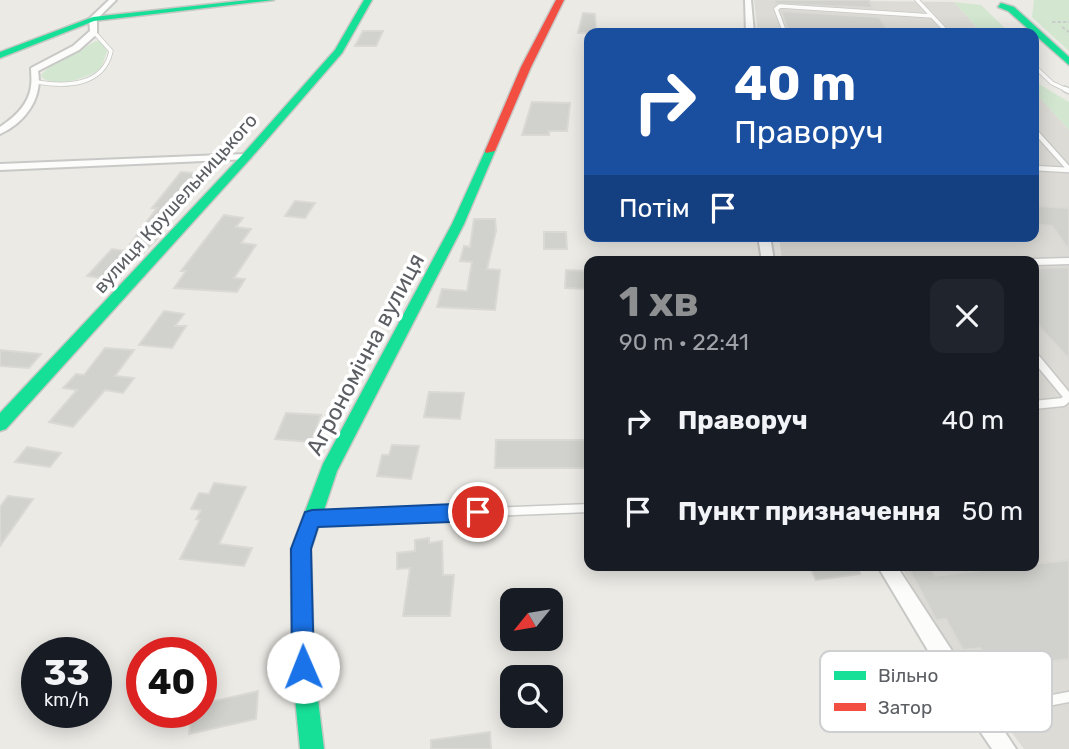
<!DOCTYPE html>
<html lang="uk">
<head>
<meta charset="utf-8">
<style>
	body { margin:0; font-family:Rubik,sans-serif; background:#20242c; color:#f1f3f6; height:100vh; display:flex; flex-direction:column; font-size:26px; white-space:nowrap }
	* { box-sizing:border-box; margin:0 }
	p { font-size:23px; color:#9ea1a6 }
	.icon { flex:none; width:38px; height:38px; fill:none; stroke:currentColor; stroke-width:2; stroke-linecap:round; stroke-linejoin:round }
	.map { position:relative; flex:1; overflow:hidden }
	.sheet { position:absolute; left:584px; top:256px; width:455px; height:315px; display:flex; flex-direction:column; background:#171b24; border-radius:14px; box-shadow:0 4px 18px #0003 }
	.sheet>* { flex:none }
	.top-card { position:absolute; left:584px; top:28px; width:455px; height:214px; border-radius:14px; box-shadow:0 4px 18px #0003; background:#1a4fa0; color:#fff; overflow:hidden }
	.needle { width:46px; rotate:240deg }
	.tools { position:absolute; left:500px; top:588px; display:grid; gap:14px }
	.tools a { display:grid; place-items:center; width:63px; height:63px; border-radius:14px; background:#171b24; box-shadow:0 4px 18px #0003; font-size:35px }
	.speed { position:absolute; left:21px; top:637px; display:flex; gap:14px; font-size:35px; font-weight:700; text-align:center }
	.speed>* { display:grid; place-content:center; width:91px; height:91px; border-radius:50%; background:#171b24; box-shadow:0 4px 18px #0003; line-height:1 }
	.speed small { font-size:18px; font-weight:400 }
	.speed .limit { border:10px solid #d22; background:#fff; color:#111 }
	.pin { position:absolute; display:grid; place-items:center; width:60px; height:60px; color:#fff; margin:-30px; border:4px solid #fff; border-radius:50%; box-shadow:0 2px 7px #0007 }
	.me { position:absolute; width:77px; margin:-38px; rotate:359deg; stroke-linejoin:round; filter:drop-shadow(0 0 5px #0008) }
	.turn { display:flex; align-items:center; gap:24px; height:147px; padding:0 35px; font-size:32px }
	.turn .icon { width:91px; height:91px; stroke-width:2.5 }
	.turn b { display:block; font-size:49px; line-height:60px }
	.then { display:flex; align-items:center; height:66px; padding:0 35px; background:#0003; gap:14px; font-size:26px }
	.round { display:grid; place-items:center; flex:none; width:74px; height:74px; border-radius:14px; background:#20242c }
	.headline { display:flex; align-items:center; justify-content:space-between; height:119px; padding:0 35px }
	h1 { font-size:42px; font-weight:700; line-height:52px; color:#8d8f90 }
	ul { padding:0; list-style:none }
	li { display:flex; align-items:center; gap:21px; height:91px; padding:0 35px }
	li div { flex:1 }
	li b { display:block; font-size:26px }
	li em { font-style:normal }
	.map>svg:first-child { display:block }
	.industrial { fill:#dcdbd6 }
	.green { fill:#d3e7d0 }
	.building { fill:#d1d1ce; stroke:#dad9d4; stroke-width:2 }
	.lines { fill:none; stroke-linecap:round; stroke-linejoin:round }
	.lane-far4-casing { stroke:#c8c8c7; stroke-width:5 }
	.lane-far3-casing { stroke:#c8c8c7; stroke-width:7 }
	.lane-far2-casing { stroke:#c8c8c7; stroke-width:9 }
	.lane-far1-casing { stroke:#c8c8c7; stroke-width:11 }
	.lane-casing { stroke:#c8c8c7; stroke-width:13 }
	.street-casing { stroke:#c8c8c7; stroke-width:4 }
	.fast-casing { stroke:#c7c7c5; stroke-width:3 }
	.jam-casing { stroke:#c7c7c5; stroke-width:3 }
	.path { stroke:#c8ccca; stroke-width:2; stroke-dasharray:3.5 2; stroke-linecap:butt }
	.lane-far4 { stroke:#fcfcfb; stroke-width:3.5 }
	.lane-far3 { stroke:#fcfcfb; stroke-width:4.5 }
	.lane-far2 { stroke:#fcfcfb; stroke-width:6 }
	.lane-far1 { stroke:#fcfcfb; stroke-width:8 }
	.lane { stroke:#fcfcfb; stroke-width:10 }
	.street { fill:#fcfcfb; fill-rule:evenodd }
	.fast { fill:#16e098; fill-rule:evenodd }
	.jam { fill:#f24e42; fill-rule:evenodd }
	.route { fill:#1a73e8; stroke:#114b97; stroke-width:2 }
	.labels { text-anchor:middle; stroke-width:7; stroke-linejoin:round; paint-order:stroke }
	.far-street-label { font-size:19px; fill:#5b5e63; stroke:#fff }
	.street-label { font-size:23px; fill:#5b5e63; stroke:#fff }
	.key { fill:#fff; stroke:#cecfd0; stroke-width:2 }
	.key-label { font-size:19px; fill:#5b5e63 }
</style>
</head>
<body>
<div class="map">
<svg width="1069" height="749" viewBox="0 0 1069 749">
	<rect width="100%" height="100%" fill="#ebeae5"/>
	<path class="industrial" d="M754,0L954,2L982,33H758Z
		M1034,91L1069,130V749H1024L944,641L900,565H1034V261H782L779,236H1034Z"/>
	<path class="green" d="M1034,0H1069V51L1032,17Z
		M954,2L981,5L1010,33H982Z
		M96,41L101,42L107,51L101,69C86,78 58,88 43,78L41,75L49,67Z
		M1034,81L1069,102V130L1034,91Z"/>
	<path class="building" d="M775,0H869L873,8L776,4Z
		M781,11L879,17L889,33H789Z
		M583,13L595,14L596,33H578Z
		M363,31H383L376,46H355Z
		M532,102L570,103L567,131H549V135H522Z
		M181,172L203,174L157,239L116,280L87,276L112,249L125,251L157,208H152Z
		M295,201L315,203L305,218L285,216Z
		M1034,206L1069,208V250L1052,226L1034,224Z
		M224,215L243,218L236,227L251,229L241,243L256,245L234,278L245,279L237,292L174,288L186,271H181Z
		M474,219H495L496,231L487,269L500,270L495,310L437,307L442,289L467,291L472,262L460,261L464,246L470,247Z
		M544,232H566L567,249H544Z
		M1069,267V359L1034,321V268Z
		M566,270L587,271V289L565,288Z
		M164,311L184,314L175,326H186L172,348L139,345Z
		M105,348L134,350L115,376L134,378L123,393L105,390L73,427L49,422L77,390L63,388L76,374L84,375Z
		M0,350L41,354L29,368L0,366Z
		M429,392L464,393L460,419L424,417Z
		M286,413L321,415L311,442L275,439Z
		M496,440H586L588,468H495Z
		M392,445L419,446L411,479L377,476L382,455H389Z
		M27,447L61,453L50,467L15,462Z
		M214,483L246,487L219,544L252,548L244,566L180,559L200,520L196,519L201,510L191,509L199,493L209,494Z
		M8,496L33,499L0,546V507Z
		M429,538V543L442,541L443,575H454L450,616H403L410,568L397,569V553L415,551V540Z
		M1069,560V659L992,669L980,648L963,650L946,619L936,620L907,565H929L935,576Z
		M809,565H859L860,574L816,580Z
		M258,691L256,719L189,734L192,712H201V704Z
		M490,732L491,749H431V740Z"/>
	<g class="lines">
		<defs>
			<path id="lane-far4" d="M917,0L948,33
				M785,33L776,9L780,6L932,16
				M1034,66L1052,83L1069,91
				M37,82C66,87 104,86 111,51L94,32"/>
			<path id="lane-far3" d="M1065,89L1069,91
				M1034,130L1069,169
				M1034,168L1069,170"/>
			<path id="lane-far2" d="M1034,262L1069,261"/>
			<path id="lane-far1" d="M1034,356L1068,397L1063,402L1034,405
				M316,519L590,508"/>
			<path id="lane" d="M1042,702L1069,697"/>
			<path id="street" d="M109,0H116L97,19V34L79,50L38,71C43,98 25,123 0,134V127C15,117 29,104 31,86C32,80 31,74 31,68L73,46L90,31L89,19Z
				M745,0H751L754,33H746Z
				M246,154L251,157L249,159L0,170V164Z
				M758,236H770L774,261H762Z
				M877,565H896L1016,749H992L945,679Z"/>
			<path id="fast" d="M249,0H274L94,21L0,58V52L93,17Z
				M364,0H372L342,53L250,159L6,429L0,431V413L242,155L335,50Z
				M1001,3L1014,7L1069,57V65L1008,11L998,7Z
				M486,149L495,151L464,224L337,471L311,549L314,667L324,749H300L292,667L291,549L323,464L452,224Z"/>
			<path id="jam" d="M556,0H564L531,67L495,151L486,153L485,151L521,67Z"/>
		</defs>
		<use href="#lane-far4" class="lane-far4-casing"/>
		<use href="#lane-far3" class="lane-far3-casing"/>
		<use href="#lane-far2" class="lane-far2-casing"/>
		<use href="#lane-far1" class="lane-far1-casing"/>
		<use href="#lane" class="lane-casing"/>
		<use href="#street" class="street-casing"/>
		<use href="#fast" class="fast-casing"/>
		<use href="#jam" class="jam-casing"/>
		<path class="path" d="M1052,22H1069
			M1062,27L1069,32"/>
		<use href="#lane-far4" class="lane-far4"/>
		<use href="#lane-far3" class="lane-far3"/>
		<use href="#lane-far2" class="lane-far2"/>
		<use href="#lane-far1" class="lane-far1"/>
		<use href="#lane" class="lane"/>
		<use href="#street" class="street"/>
		<use href="#fast" class="fast"/>
		<use href="#jam" class="jam"/>
	</g>
	<path class="route" d="M478,503L485,506L488,512L485,518L478,521L318,527L311,549L314,667L311,675L303,678L295,675L292,667L291,549L305,512L312,510Z"/>
	<g class="labels">
		<g class="far-street-label">
			<text transform="translate(175 203) rotate(-48)" y="7">вулиця Крушельницького</text>
		</g>
		<g class="street-label">
			<text transform="translate(365 354) rotate(-62)" y="8">Агрономічна вулиця</text>
		</g>
	</g>
	<rect x="820" y="651" width="232" height="81" rx="10" class="key"/>
	<rect x="834" y="671" width="32" height="9" fill="#16e098"/>
	<rect x="834" y="703" width="32" height="8" fill="#f24e42"/>
	<g class="key-label">
		<text x="878" y="682">Вільно</text>
		<text x="878" y="714">Затор</text>
	</g>
</svg>
<div class="tools">
<a><svg class="needle" viewBox="-14 -14 28 28"><path d="M0-13l5 13h-10z" fill="#e53935"/><path d="M0 13l5-13h-10z" fill="#9ea1a6"/></svg></a>
<a><svg class="icon" aria-label="search" viewBox="0 0 24 24"><circle cx="10" cy="10" r="6"/><path d="M15 15l6 6"/></svg></a>
</div>
<div class="speed"><div>33<small>km/h</small></div><div class="limit">40</div></div>
<div class="pin" style="left:478px;top:512px;background:#d93025"><svg class="icon" aria-label="arrive" viewBox="0 0 24 24"><path d="M6 21V4h12l-3 4 3 4H6"/></svg></div>
<svg class="me" style="left:303px;top:667px" viewBox="-20 -20 40 40"><circle r="19" fill="#fff"/><path d="M0-13L10 11 0 6-10 11z" fill="#1a73e8"/></svg>
<div class="top-card">
<div class="turn"><svg class="icon" aria-label="right" viewBox="0 0 24 24"><path d="M7 20v-9h11M14 6l5 5-5 5"/></svg><div><b>40 m</b>Праворуч</div></div>
<div class="then">Потім<svg class="icon" aria-label="arrive" viewBox="0 0 24 24"><path d="M6 21V4h12l-3 4 3 4H6"/></svg></div>
</div>
<section class="sheet">
<div class="headline"><div><h1>1 хв</h1><p>90 m · 22:41</p></div><a class="round"><svg class="icon" aria-label="close" viewBox="0 0 24 24"><path d="M6 6l12 12M18 6L6 18"/></svg></a></div>
<ul>
<li><svg class="icon" aria-label="right" viewBox="0 0 24 24"><path d="M7 20v-9h11M14 6l5 5-5 5"/></svg><div><b>Праворуч</b></div><em>40 m</em></li>
<li><svg class="icon" aria-label="arrive" viewBox="0 0 24 24"><path d="M6 21V4h12l-3 4 3 4H6"/></svg><div><b>Пункт призначення</b></div><em>50 m</em></li>
</ul>
</section>
</div>
</body>
</html>
